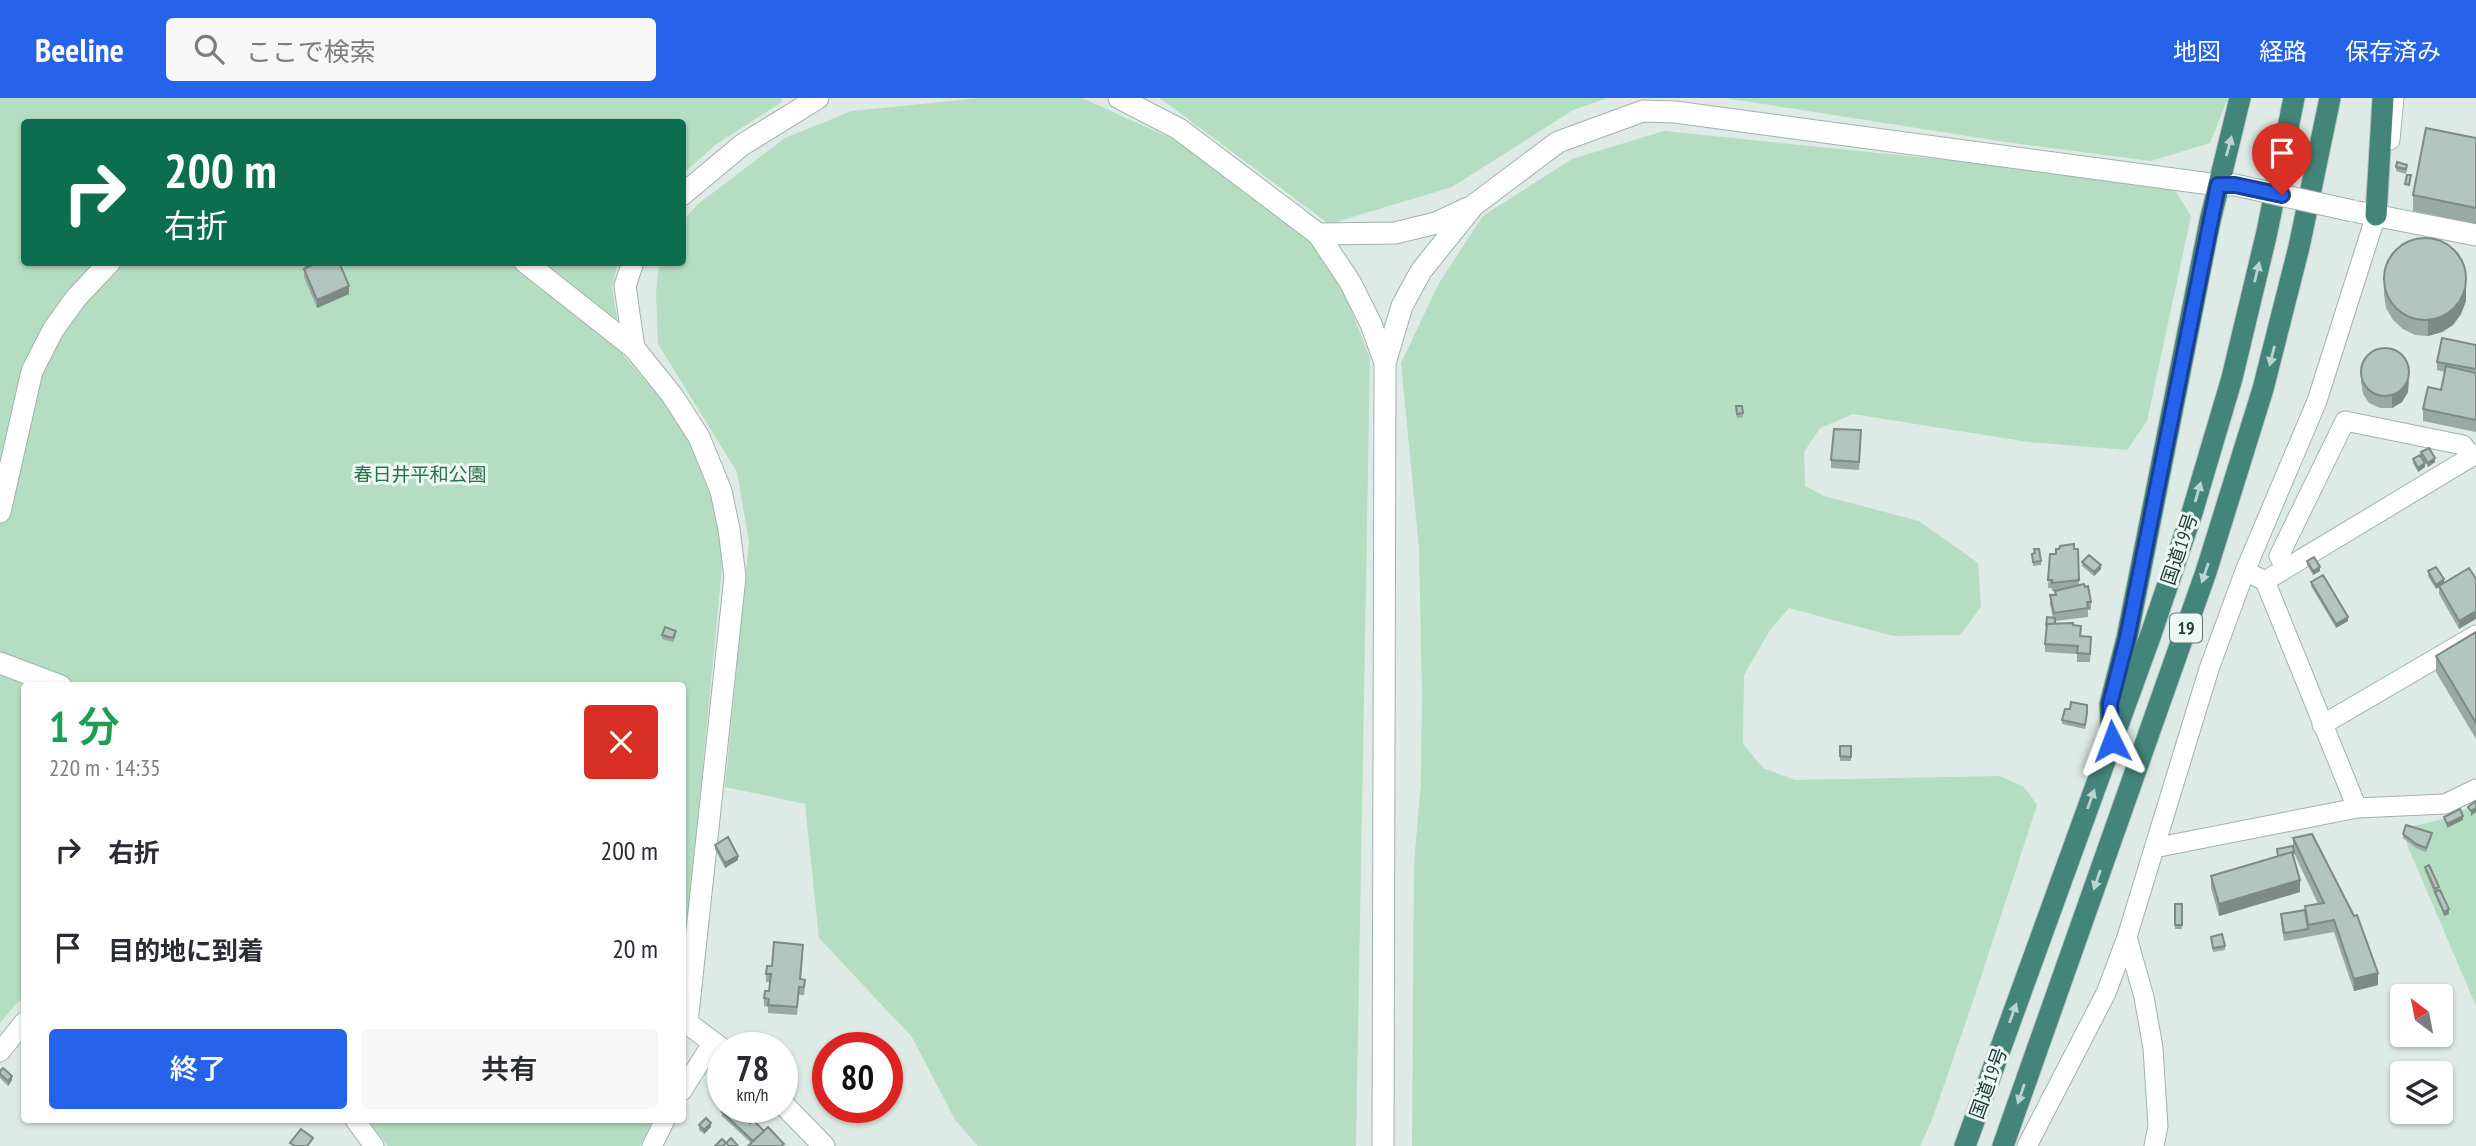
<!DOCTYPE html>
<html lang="ja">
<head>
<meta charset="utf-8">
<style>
	body { margin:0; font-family:"PT Sans Narrow","Noto Sans JP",sans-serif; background:#f7f7f7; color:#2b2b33; height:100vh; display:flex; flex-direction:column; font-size:26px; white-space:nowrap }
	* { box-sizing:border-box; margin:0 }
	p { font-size:23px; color:#7c7c81 }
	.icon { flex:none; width:38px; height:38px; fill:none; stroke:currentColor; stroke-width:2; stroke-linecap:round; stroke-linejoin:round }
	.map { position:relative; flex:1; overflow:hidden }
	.panel { position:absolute; left:21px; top:584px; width:665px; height:441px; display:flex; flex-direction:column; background:#fff; border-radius:7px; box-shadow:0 2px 5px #0004 }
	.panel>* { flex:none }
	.guide { position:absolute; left:21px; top:21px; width:665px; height:147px; border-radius:7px; box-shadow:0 2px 5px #0004; background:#0b6e4f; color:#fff; overflow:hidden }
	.needle { width:46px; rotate:328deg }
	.tools { position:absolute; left:2390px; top:886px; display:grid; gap:14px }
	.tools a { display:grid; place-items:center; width:63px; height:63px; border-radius:7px; background:#fff; box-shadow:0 2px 5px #0004; font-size:35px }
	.speed { position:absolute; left:707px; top:934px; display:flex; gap:14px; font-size:35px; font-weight:700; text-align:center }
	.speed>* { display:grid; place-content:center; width:91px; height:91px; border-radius:50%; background:#fff; box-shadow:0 2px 5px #0004; line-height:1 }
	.speed small { font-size:18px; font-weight:400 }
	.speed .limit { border:10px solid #d22; background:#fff; color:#111 }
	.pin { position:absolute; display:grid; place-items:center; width:60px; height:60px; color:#fff; margin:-72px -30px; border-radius:50% 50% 50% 0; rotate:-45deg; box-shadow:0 0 7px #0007 }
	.pin .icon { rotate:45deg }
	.me { position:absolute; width:77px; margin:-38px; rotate:357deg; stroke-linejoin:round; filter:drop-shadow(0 0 5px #0008) }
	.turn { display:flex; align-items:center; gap:24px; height:147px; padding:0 28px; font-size:32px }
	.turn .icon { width:91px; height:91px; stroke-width:2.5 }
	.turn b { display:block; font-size:49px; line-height:60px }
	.round { display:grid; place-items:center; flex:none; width:74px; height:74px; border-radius:7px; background:#f7f7f7 }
	.headline { display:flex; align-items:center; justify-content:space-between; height:119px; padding:0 28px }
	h1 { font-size:42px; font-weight:600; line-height:52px; color:#1e9e55 }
	.primary-button { display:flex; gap:14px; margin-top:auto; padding:14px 28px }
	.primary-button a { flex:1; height:80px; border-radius:7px; background:#2563eb; color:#fff; font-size:28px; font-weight:600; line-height:80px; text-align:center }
	.primary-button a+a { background:#f7f7f7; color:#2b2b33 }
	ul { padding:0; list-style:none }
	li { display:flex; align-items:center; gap:21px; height:98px; padding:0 28px }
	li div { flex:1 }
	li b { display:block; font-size:26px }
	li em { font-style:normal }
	header { display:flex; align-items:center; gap:42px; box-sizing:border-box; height:98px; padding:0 35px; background:#2563eb; color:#fff }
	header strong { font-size:33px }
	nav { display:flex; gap:38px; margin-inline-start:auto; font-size:24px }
	.search { width:490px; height:63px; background:#f7f7f7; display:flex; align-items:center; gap:18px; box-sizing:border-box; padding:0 24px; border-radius:7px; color:#7c7c81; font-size:26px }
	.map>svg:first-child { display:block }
	.green { fill:#b4ddc1 }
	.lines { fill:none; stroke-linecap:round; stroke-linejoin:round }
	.minor-casing { stroke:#a0b2ac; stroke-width:21 }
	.tertiary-casing { stroke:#a0b2ac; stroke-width:23 }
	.trunk-casing { stroke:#bcc4c2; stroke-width:23 }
	.minor { stroke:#fff; stroke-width:19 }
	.tertiary { stroke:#fff; stroke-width:21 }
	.trunk { stroke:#448579; stroke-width:21 }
	.tertiary-bridge-casing { stroke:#a0b2ac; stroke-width:23; stroke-linecap:butt }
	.tertiary-bridge { stroke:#fff; stroke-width:21 }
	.wall { fill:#99a9a3 }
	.shaded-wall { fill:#7d8a85 }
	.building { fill:#b2c5be; stroke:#7d8a85; stroke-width:2 }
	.oneway { fill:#bad5ce }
	.route-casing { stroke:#184099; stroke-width:18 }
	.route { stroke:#2563eb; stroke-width:12 }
	.labels { text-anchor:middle; stroke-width:6; stroke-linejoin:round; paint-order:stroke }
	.shield { fill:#edf7f3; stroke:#5c736d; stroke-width:2 }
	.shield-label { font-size:18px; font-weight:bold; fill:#1e3a34 }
	.park-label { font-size:19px; fill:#277348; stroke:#edf7f3 }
	.street-label { font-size:19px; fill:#1e3a34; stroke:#edf7f3 }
</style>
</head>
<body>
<header>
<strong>Beeline</strong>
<div class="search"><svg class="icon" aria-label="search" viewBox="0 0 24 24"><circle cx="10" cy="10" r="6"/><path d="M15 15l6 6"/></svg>ここで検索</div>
<nav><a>地図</a><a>経路</a><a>保存済み</a></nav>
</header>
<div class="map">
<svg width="2476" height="1048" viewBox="0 0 2476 1048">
	<rect width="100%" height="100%" fill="#ddeae5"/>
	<path class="green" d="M0,0H781L782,4L715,47L683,76L682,24H24V164L618,165L612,189L623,257L659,298L694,351L712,399L719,429L722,469L683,873L682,588H24V902L18,904L0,925Z
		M980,0H1082L1179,44L1315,148L1348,204L1370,260L1356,1048H978L955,1022L912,939L819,840L805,706L725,689L749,444L737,374L658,246L656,195L659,165L682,164L683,123L698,106L785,40L852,13Z
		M1160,0H1608L1573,12L1452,89L1329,126Z
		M1725,0H2228L2210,45L2151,63L2006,44Z
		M1664,33L2170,85L2191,118L2147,323L2127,352L2029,344L1853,316L1820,330L1804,354L1805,388L1824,398L1919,423L1978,465L1981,509L1960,537L1893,538L1789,510L1770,532L1744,577L1743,646L1763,670L1795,682L1999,678L2024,689L2037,707L1974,900L1932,1022L1920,1048H1412L1414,766L1421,684L1422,596L1419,450L1401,265L1439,185L1483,118L1572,61Z
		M2476,706V908L2406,744L2414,728L2446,720Z
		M368,1022H653L640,1048H388Z"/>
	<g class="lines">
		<defs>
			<path id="minor" d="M2390,42L2394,0
				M2285,470L2279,458L2345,323L2463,347L2471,358
				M2245,473L2265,483L2476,356
				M2265,483L2357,710
				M2322,627L2476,537
				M2154,750L2357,710L2445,706L2476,691
				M0,954L24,924
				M682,993L713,944
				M355,1022L374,1048
				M652,1048L665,1022
				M2027,1048L2106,895L2127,839
				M2154,1048L2158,1028L2153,950L2144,899L2127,839L2209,571L2245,473L2317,303L2376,117"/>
			<path id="tertiary" d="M1119,0L1179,31L1318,136L1350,184L1371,226L1385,265L1383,1048
				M682,97L742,47L818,0
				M2358,114L2476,137
				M1318,136L1395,135L1436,125L1468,110
				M525,164L634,250L672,297L699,339L721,393L729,431L735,479L687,925
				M633,164L625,188L634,250
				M1385,265L1402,208L1421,173L1474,107L1558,44L1643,13L1675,14L2218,87H2235
				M0,414L32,273L53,232L76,200L110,164
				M0,565L61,588
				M682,921L723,952
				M782,1005L824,1048"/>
			<path id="trunk" d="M2376,117L2383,0
				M2111,630L2110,606L2127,540L2210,123L2240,0
				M1965,1048L2150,539L2192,415L2232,280L2267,134L2294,0
				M2003,1048L2206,474L2263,291L2299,149L2330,0"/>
		</defs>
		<use href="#minor" class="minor-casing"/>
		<use href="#tertiary" class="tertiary-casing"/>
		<use href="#trunk" class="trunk-casing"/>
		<use href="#minor" class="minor"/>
		<use href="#tertiary" class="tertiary"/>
		<use href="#trunk" class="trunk"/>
		<defs>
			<path id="tertiary-bridge" d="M2235,87L2353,113"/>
		</defs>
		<use href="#tertiary-bridge" class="tertiary-bridge-casing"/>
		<use href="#tertiary-bridge" class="tertiary-bridge"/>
	</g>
	<path class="wall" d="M2476,40V126L2413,113V97Z
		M2396,69L2407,71L2406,76L2396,73Z
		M303,164H339L349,196L317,210L304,179V171L305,170Z
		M2384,181L2466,203L2461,216L2453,227L2442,234L2428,238L2415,237L2403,231L2393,222L2386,210L2384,197Z
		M2476,247V334L2423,323V311L2441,292L2445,274L2437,272V264Z
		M2361,272L2409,283L2408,294L2402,304L2392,310H2380L2369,305L2363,296L2361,284Z
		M1736,308H1742L1743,319L1737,320Z
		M1861,341L1859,372L1831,370V362Z
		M2421,354L2435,364L2428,369L2421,358Z
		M2413,361L2425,369L2418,374L2413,365Z
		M2074,451H2078L2079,487L2091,504V512H2088V519L2055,523V526L2073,527L2080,538L2091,547L2090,564H2077V556L2045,554V546L2053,520L2050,506V497H2055V493H2052V490H2048L2050,456H2056Z
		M2035,455L2041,463V467L2033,468L2032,456Z
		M2307,463L2320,473L2313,477L2307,467Z
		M2082,464L2101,471L2094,478L2082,468Z
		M2469,470L2459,531L2439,496V489L2436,491L2428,478V473L2444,485Z
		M2311,484L2348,523L2336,530L2311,488Z
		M2476,534V641L2436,574V558Z
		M662,537H676L673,544L662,541Z
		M2087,619L2085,631L2062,626V622Z
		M1840,648H1851V663H1840Z
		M2403,736L2432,739L2426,754L2416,750L2403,740Z
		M2293,740L2378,887L2354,893L2334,834L2284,843L2281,824V816L2305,812V808L2318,806L2294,755L2293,759L2300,794L2219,818L2211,790V778L2277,759V751L2293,748Z
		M715,747L738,762L725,770L715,751Z
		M2425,769L2439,792L2449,816L2444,818L2425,773Z
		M2175,806H2182V831H2175Z
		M2211,839L2225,848V852L2213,854Z
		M803,855L801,881L805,890L804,897H799L797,917L768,915V909L764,908V900L769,893L770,884H766V876L772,868Z
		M0,973L12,982L8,988L0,980Z
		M722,1014L746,1018L744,1019L750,1025L764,1033L784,1048L751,1045L722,1018Z
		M699,1027L711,1029L704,1036L699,1032Z"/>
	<path class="shaded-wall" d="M2466,187V203L2461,216L2453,227L2442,234L2428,238V222Z
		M349,188V196L317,210V202Z
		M2409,271L2408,294L2402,304L2392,310V298Z
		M2435,360V364L2428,369V365Z
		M2425,365V369L2418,374V370Z
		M2101,467V471L2094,478V474Z
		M2320,469V473L2313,477V473Z
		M2444,481V485L2436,491V487Z
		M2476,513V521L2459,531V523Z
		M2348,519V523L2336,530V526Z
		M2476,710V714L2471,718V713Z
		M2463,718V722L2447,730V726Z
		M738,758V762L725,770V765Z
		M2300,782V794L2219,818V806Z
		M2449,811V816L2444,818V814Z
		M2378,875V887L2354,893V881Z
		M12,978V982L8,988V983Z
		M711,1025V1029L704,1036V1032Z"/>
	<path class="building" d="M2426,30L2476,40V110L2413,97Z
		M2397,64L2407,67L2406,71L2396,69Z
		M2407,77H2411L2409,87L2405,86Z
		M2384 181a41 41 0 1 1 82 0a41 41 0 1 1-82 0Z
		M304,164H318L306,169Z
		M318,164H339L349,188L317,202L304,171Z
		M2442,240L2476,247V271L2437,264Z
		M2361 274a24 24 0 1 1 48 0a24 24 0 1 1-48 0Z
		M2446,268L2476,275V322L2423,311L2428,289L2441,292Z
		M1736,308H1742L1743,315L1737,316Z
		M1834,331L1861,332L1859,364L1831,362Z
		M2429,350L2435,360L2428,365L2421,354Z
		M2420,357L2425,365L2418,370L2413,361Z
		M2074,446V451H2078L2079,482L2052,485V482H2048L2050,456H2056V451H2059L2060,448Z
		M2034,451H2039L2041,463L2033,464L2032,456L2035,455Z
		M2089,457L2101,467L2094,474L2082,464Z
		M2314,459L2320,469L2313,473L2307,463Z
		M2436,469L2444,481L2436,487L2428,473Z
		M2469,470L2476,481V513L2459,523L2439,488Z
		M2323,477L2348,519L2336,526L2311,484Z
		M2084,486L2085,489L2088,488L2091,504H2087L2088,510L2054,515L2050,497H2056L2055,493Z
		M2047,519L2055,520V526H2047L2046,528Z
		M2073,525V527L2081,528L2080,538L2091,539L2090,556L2077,555L2078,548L2045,546L2047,526Z
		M665,529L676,533L673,540L662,537Z
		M2476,534V625L2436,558Z
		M2071,604L2087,607V615L2085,627L2062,622L2065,611H2070Z
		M1840,648H1851V659L1840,658Z
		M2476,703V710L2471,713L2468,709Z
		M2460,711L2463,718L2447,726L2444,719Z
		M2406,727L2432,735L2426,750L2416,746L2403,736Z
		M2312,736L2354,818L2357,817L2378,875L2354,881L2334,822L2308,827L2305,808L2324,805L2293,740Z
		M728,739L738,758L725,765L715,747Z
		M2293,748L2294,755H2292V754L2278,758L2277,751Z
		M2292,754L2300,782L2219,806L2211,778Z
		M2429,767L2439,789L2435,791L2425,769Z
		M2440,792L2449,811L2444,814L2435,794Z
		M2175,806H2182V827H2175Z
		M2305,812L2308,831L2284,835L2281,816Z
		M2222,836L2225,848L2213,850L2211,839Z
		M774,844L803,847L800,881L805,882L804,889H799L797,909L768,907L769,901L764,900L765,893H769L771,876H766L767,868H772Z
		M3,970L12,978L8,983L0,976V973Z
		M727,1010H742L746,1014L742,1017L750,1025L753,1022L764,1033L753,1043L722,1014Z
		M706,1020L711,1025L704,1032L699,1027Z
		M768,1029L784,1046L781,1048H748Z
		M301,1031L313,1040L307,1048H295L290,1045Z
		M731,1040L738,1048H729L726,1045Z
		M722,1041L725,1044V1046L723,1048H715Z"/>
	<defs><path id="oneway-solid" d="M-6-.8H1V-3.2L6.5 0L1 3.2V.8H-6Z" transform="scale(1.75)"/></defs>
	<g class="oneway">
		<use href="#oneway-solid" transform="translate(2229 48) rotate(-75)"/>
		<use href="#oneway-solid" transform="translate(2257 174) rotate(-76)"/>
		<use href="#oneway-solid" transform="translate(2272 258) rotate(104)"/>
		<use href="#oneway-solid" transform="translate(2198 394) rotate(-74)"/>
		<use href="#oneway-solid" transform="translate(2205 475) rotate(109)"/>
		<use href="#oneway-solid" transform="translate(2091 701) rotate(-70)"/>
		<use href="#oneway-solid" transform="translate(2097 782) rotate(109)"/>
		<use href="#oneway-solid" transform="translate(2013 915) rotate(-70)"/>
		<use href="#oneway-solid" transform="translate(2021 996) rotate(109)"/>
	</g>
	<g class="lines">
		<defs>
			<path id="route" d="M2112,643L2110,606L2127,540L2218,87H2235L2282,97"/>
		</defs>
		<use href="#route" class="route-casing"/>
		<use href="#route" class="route"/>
	</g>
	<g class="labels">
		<rect class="shield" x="2170" y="515.5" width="32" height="29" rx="5"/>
		<g class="shield-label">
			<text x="2186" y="536">19</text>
		</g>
		<g class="park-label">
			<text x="420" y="383">春日井平和公園</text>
		</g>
		<g class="street-label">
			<text transform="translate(2179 451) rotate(-71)" y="7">国道19号</text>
			<text transform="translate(1988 985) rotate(-70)" y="7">国道19号</text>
		</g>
	</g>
</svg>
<div class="tools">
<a><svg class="needle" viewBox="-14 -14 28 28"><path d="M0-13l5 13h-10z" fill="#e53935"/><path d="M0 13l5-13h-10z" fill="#7c7c81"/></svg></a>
<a><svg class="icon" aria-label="layers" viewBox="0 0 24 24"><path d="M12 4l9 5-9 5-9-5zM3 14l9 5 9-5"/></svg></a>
</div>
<div class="speed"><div>78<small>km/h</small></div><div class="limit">80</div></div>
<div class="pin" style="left:2282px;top:97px;background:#d93025"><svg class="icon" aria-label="arrive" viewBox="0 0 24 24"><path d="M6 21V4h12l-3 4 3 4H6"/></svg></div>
<svg class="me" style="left:2112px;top:643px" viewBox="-20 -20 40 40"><path d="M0-17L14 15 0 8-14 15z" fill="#2563eb" stroke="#fff" stroke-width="4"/></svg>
<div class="guide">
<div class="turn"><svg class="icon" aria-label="right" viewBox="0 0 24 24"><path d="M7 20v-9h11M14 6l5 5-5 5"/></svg><div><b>200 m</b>右折</div></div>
</div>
<section class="panel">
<div class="headline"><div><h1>1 分</h1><p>220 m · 14:35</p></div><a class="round" style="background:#d93025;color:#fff"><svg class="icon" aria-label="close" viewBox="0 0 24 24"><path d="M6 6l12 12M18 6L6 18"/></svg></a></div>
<ul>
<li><svg class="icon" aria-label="right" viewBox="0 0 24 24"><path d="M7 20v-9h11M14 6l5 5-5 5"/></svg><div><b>右折</b></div><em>200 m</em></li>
<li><svg class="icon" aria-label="arrive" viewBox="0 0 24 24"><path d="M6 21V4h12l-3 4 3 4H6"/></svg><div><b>目的地に到着</b></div><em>20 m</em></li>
</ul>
<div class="primary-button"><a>終了</a><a>共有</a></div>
</section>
</div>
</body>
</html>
